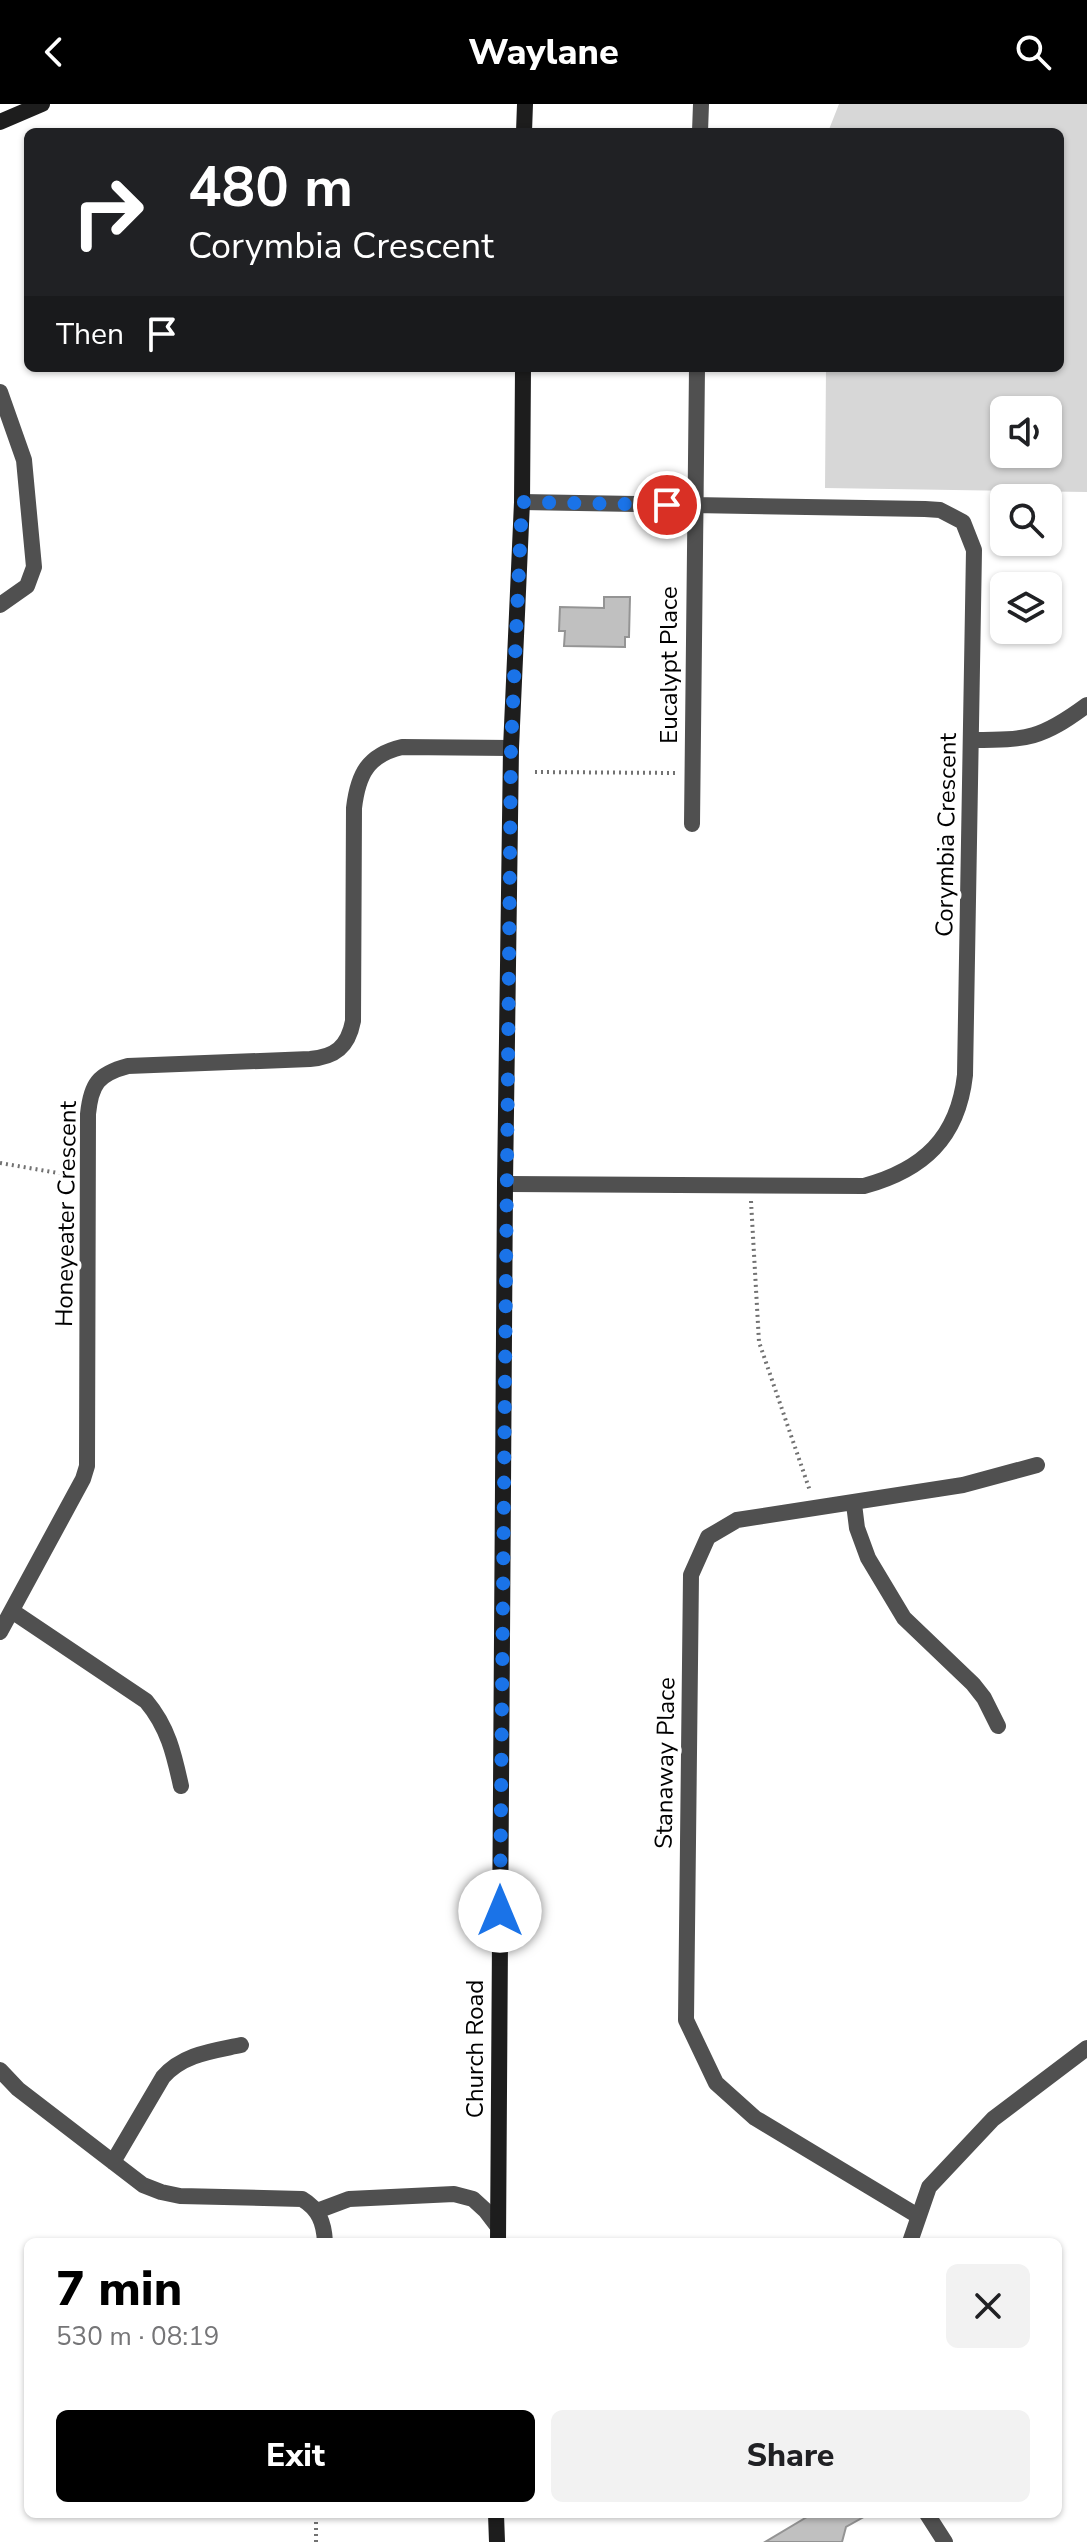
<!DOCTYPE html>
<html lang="en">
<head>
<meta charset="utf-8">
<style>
	body { margin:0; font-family:"Nunito Sans",sans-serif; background:#f2f2f2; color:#202124; height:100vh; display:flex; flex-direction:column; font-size:30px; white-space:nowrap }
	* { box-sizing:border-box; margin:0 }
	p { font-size:26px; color:#757577 }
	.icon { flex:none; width:44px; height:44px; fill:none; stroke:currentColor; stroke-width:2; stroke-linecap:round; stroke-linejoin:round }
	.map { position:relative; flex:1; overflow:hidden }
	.side { position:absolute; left:24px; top:2134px; width:1038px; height:280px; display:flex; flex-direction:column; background:#fff; border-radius:12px; box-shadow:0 2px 6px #0004 }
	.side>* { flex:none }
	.top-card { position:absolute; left:24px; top:24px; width:1040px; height:244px; border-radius:12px; box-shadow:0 2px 6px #0004; background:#202124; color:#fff; overflow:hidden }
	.tools { position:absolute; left:990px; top:292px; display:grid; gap:16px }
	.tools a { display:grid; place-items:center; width:72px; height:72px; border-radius:12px; background:#fff; box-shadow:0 2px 6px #0004; font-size:40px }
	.pin { position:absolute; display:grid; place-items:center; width:68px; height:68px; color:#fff; margin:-34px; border:4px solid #fff; border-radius:50%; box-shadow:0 2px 8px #0007 }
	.me { position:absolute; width:88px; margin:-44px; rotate:0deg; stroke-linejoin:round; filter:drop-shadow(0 0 6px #0008) }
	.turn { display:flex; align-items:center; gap:28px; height:168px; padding:0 32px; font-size:36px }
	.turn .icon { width:104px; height:104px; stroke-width:2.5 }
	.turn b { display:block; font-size:56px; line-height:68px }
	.then { display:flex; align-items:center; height:76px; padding:0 32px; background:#0003; gap:16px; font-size:30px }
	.round { display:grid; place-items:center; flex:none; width:84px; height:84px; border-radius:12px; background:#f2f2f2 }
	.summary { display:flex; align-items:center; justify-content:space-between; height:136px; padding:0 32px }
	h1 { font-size:48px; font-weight:800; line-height:60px; color:#000 }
	.primary-button { display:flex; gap:16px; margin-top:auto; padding:16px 32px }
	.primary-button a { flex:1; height:92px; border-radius:12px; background:#000; color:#fff; font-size:32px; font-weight:800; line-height:92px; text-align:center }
	.primary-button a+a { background:#f2f2f2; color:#202124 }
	header { display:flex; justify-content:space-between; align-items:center; height:104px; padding:0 32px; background:#000; color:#fff; font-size:36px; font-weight:800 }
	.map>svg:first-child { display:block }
	.green { fill:#d7d7d7; fill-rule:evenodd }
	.building { fill:#c0c0c0; stroke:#949494; stroke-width:2 }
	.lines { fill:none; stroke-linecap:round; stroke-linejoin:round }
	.path { stroke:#727272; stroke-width:4; stroke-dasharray:2 4; stroke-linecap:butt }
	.street { stroke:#505050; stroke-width:16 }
	.secondary { stroke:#1d1d1d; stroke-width:16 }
	.route { stroke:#1a73e8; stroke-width:14; stroke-dasharray:0 25.2 }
	.labels { text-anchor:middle; stroke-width:8; stroke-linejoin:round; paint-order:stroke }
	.street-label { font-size:24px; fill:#000; stroke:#fff }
</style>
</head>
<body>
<header><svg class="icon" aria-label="back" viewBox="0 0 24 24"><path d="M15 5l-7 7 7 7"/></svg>Waylane<svg class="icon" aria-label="search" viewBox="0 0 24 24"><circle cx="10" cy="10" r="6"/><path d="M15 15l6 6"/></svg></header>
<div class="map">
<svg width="1087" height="2438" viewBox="0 0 1087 2438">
	<rect width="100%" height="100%" fill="#fff"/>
	<path class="green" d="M839,0H1087V388L825,384L826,264H1060V28H828ZM1004,306H1048V350H1004Z"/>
	<path class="building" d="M604,493H630L629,533H625V543L564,542L565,527H559L560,503L604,504Z
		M812,2410H869L846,2423L842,2438H765Z"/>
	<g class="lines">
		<path class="path" d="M535,668L677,669
			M0,1059L70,1071
			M751,1097L759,1238L810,1387
			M316,2438V2410"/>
		<path class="street" d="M700,28L701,0
			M0,288L24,356L34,463L27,482L0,501
			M972,636C1028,636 1041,635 1087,601
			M692,720L697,264
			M505,1080L864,1082C923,1066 958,1034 965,971L974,446L963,418L940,406L925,405L522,398
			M854,1400L857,1424L868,1454L904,1514L973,1580L984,1594L998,1622
			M12,1507L146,1597C168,1623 174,1650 181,1682
			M0,1528L83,1375L87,1362L88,1010C91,980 98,970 128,962L310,955C335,953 348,943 353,917L354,704C358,670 368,651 402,643L511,644
			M0,1966L18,1985L143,2081L161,2088L180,2092L302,2095C319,2105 324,2119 325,2138
			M113,2058L163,1973C183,1950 213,1947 241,1941
			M317,2107L349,2095L454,2090L473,2095L485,2106L498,2123
			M918,2112L755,2014L716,1979L686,1916L691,1471L708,1433L737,1416L963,1381L1037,1361
			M910,2138L929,2083L993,2015L1087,1944
			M927,2410L945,2438"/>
		<path class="secondary" d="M0,18L42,0
			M524,28L525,0
			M498,2138L505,1080L511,644L522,398L523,264
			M496,2410L497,2438"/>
	</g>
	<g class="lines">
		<path class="route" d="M500,1807L511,644L522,398L667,401"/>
	</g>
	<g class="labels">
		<g class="street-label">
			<text transform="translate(669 561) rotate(-90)" y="8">Eucalypt Place</text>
			<text transform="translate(946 731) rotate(-89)" y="8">Corymbia Crescent</text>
			<text transform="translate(66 1110) rotate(-89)" y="8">Honeyeater Crescent</text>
			<text transform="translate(665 1659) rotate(-89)" y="8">Stanaway Place</text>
			<text transform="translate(475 1945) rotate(-90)" y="8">Church Road</text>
		</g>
	</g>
</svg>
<div class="tools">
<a><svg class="icon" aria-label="sound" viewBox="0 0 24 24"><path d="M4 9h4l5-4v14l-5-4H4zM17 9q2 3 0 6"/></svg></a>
<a><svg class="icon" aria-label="search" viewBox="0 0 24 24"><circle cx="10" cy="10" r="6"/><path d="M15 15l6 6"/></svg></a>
<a><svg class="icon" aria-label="layers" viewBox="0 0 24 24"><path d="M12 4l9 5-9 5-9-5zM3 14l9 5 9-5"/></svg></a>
</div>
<div class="pin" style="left:667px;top:401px;background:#d93025"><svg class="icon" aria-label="arrive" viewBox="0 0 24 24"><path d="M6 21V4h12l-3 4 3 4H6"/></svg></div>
<svg class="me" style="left:500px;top:1807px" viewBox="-20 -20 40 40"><circle r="19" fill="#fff"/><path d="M0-13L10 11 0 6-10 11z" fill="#1a73e8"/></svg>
<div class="top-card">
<div class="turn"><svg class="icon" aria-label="right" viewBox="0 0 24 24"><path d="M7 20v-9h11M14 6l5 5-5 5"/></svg><div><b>480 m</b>Corymbia Crescent</div></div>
<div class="then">Then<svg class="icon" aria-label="arrive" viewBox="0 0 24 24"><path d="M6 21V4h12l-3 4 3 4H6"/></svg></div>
</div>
<section class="side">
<div class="summary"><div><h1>7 min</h1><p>530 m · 08:19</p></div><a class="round"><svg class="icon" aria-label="close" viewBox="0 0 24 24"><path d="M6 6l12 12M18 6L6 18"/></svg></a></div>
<div class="primary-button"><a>Exit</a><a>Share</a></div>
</section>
</div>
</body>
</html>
